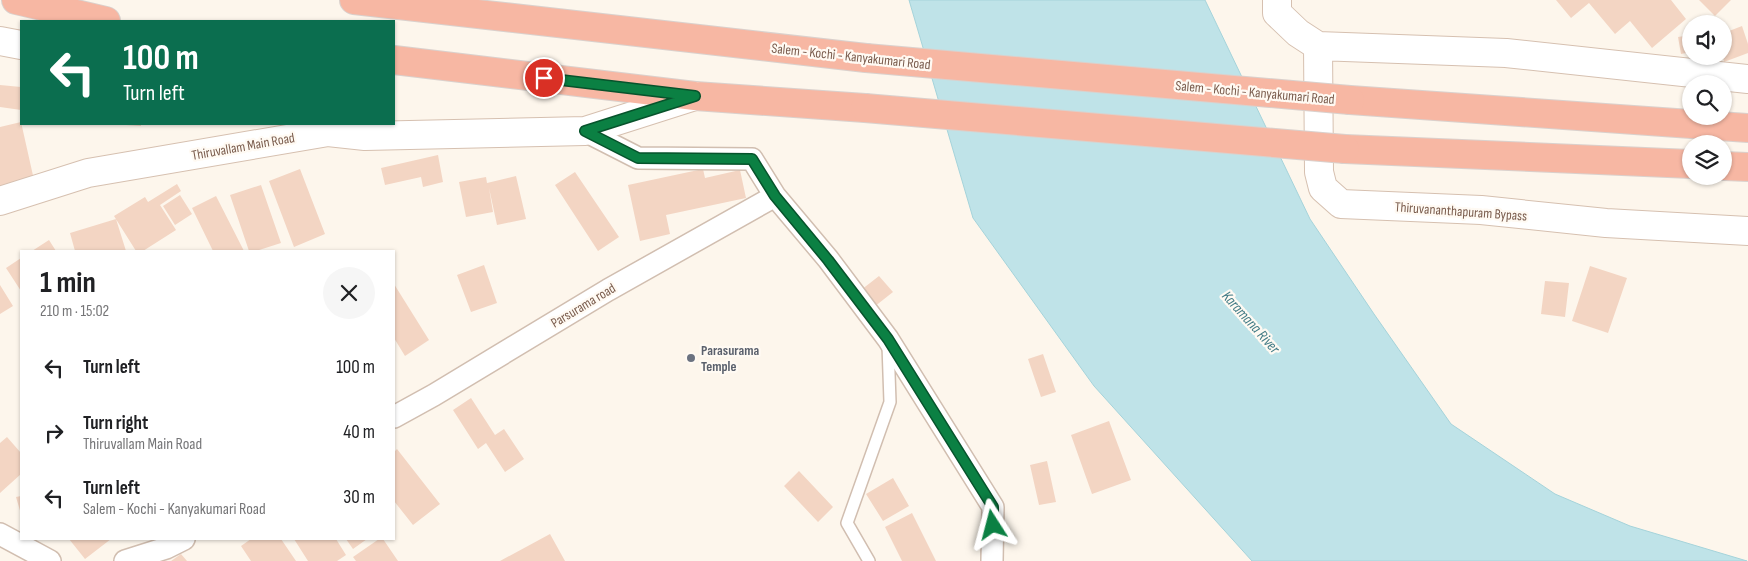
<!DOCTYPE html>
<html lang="en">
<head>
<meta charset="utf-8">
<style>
	body { margin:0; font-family:"Sofia Sans Condensed",sans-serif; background:#f6f6f6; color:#202124; height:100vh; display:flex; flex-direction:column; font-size:19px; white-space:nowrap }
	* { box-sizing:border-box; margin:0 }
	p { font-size:16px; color:#757577 }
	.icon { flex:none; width:28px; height:28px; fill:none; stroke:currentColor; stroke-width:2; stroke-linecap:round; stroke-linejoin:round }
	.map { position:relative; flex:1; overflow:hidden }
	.details { position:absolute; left:20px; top:250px; width:375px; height:290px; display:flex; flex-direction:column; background:#fff; border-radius:0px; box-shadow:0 1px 4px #0004 }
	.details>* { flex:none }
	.banner { position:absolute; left:20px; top:20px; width:375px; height:105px; border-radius:0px; box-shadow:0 1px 4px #0004; background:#0b6e4f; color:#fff; overflow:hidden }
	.tools { position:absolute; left:1682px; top:15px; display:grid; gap:10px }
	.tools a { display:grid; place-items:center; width:50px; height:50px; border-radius:50%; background:#fff; box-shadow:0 1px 4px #0004; font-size:25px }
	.pin { position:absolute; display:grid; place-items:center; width:42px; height:42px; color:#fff; margin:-21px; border:2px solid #fff; border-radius:50%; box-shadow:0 1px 5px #0007 }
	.me { position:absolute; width:55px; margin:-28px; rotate:351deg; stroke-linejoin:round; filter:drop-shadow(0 0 4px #0008) }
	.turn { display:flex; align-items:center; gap:18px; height:105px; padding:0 20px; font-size:22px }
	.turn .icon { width:65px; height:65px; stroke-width:2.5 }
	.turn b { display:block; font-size:35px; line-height:42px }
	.round { display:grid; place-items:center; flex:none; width:52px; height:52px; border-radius:26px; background:#f6f6f6 }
	.head { display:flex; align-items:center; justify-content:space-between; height:85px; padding:0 20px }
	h1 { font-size:30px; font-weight:700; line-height:38px }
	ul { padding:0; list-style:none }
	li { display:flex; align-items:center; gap:15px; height:65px; padding:0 20px }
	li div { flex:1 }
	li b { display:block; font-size:19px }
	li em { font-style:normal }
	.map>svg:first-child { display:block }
	.water { fill:#bfe3e8; stroke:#a5d3da }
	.building { fill:#f3d5c3 }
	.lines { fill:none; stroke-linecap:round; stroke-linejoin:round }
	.lane-casing { stroke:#d1beb0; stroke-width:14 }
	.street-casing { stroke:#d1beb0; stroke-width:24 }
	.secondary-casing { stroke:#d6c0b0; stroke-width:30 }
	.highway-casing { stroke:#dad1cd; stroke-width:30 }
	.lane { stroke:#fff; stroke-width:11 }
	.street { stroke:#fff; stroke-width:21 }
	.secondary { stroke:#fff; stroke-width:28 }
	.highway { stroke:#f7b7a3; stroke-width:28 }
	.highway-bridge-casing { stroke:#dad1cd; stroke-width:30; stroke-linecap:butt }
	.highway-bridge { stroke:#f7b7a3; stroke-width:28 }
	.route-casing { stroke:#07532c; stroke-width:12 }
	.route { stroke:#0b8043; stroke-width:9 }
	.worship-dot { fill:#6b7280; stroke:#fffaf3; stroke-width:2 }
	.labels { text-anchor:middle; stroke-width:4.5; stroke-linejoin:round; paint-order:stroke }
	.street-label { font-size:14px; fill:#7a5c4d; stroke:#fffaf3 }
	.worship-label { font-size:14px; font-weight:bold; fill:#5b616d; stroke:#fffaf3; text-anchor:start }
	.water-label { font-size:15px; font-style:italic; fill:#437c86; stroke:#fffaf3 }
</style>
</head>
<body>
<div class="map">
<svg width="1748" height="561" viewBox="0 0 1748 561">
	<rect width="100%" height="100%" fill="#fdf6ec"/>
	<path class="water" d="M909,0H1205L1310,219L1374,314L1451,424L1555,494L1630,526L1747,561H1252L1094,386L973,218Z"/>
	<path class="building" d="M1556,0H1671L1686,19L1652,48L1630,21L1615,34L1589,3L1571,18Z
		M1699,0H1731L1715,16Z
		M1742,26L1748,44V53L1724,62L1723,56L1724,33Z
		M1691,35V52L1681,54L1678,37Z
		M0,85L21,87V110L0,107Z
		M21,122L34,180L0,188V127Z
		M127,124H141V126L126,125Z
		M438,155L443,182L423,187L421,177L385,185L381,168Z
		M300,169L325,234L294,247L269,181Z
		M703,169L705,178L740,170L746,198L666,215L670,234L640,241L628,185Z
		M575,172L619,237L598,251L555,185Z
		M516,176L526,219L497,225L489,188L493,212L466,217L459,182L486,177L487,183Z
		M177,184L181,191L160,205L176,230L143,251H136L114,216L145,197L148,202Z
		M261,185L281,243L256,251H249L230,195Z
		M180,195L192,214L175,225L163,206Z
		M216,196L244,251H213L192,208Z
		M116,219L126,251H75L70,233Z
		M49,240L56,251H32Z
		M21,258V291L6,268Z
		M484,265L497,303L471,312L457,275Z
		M1590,266L1627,278L1608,333L1572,321Z
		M879,276L893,292L874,307L861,290Z
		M1545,281L1569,283L1565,317L1541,314Z
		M394,284L429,340L405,356L394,338Z
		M0,285L13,306L0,314Z
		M1043,354L1056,392L1041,397L1028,359Z
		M471,398L495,435L504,429L524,459L505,472L486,443L478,449L453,410Z
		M1109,421L1131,480L1092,494L1071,435Z
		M7,437L21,453V474L0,493V443Z
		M397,449L440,504L413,525L394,501V452Z
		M1047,461L1056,502L1039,505L1030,465Z
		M799,471L833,507L818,522L784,486Z
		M893,478L909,506L883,521L866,494Z
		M21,496V514L16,497Z
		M912,513L936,561H902L885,527Z
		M550,534L565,561H500Z
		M69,539H111L85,559Z
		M251,539H281L296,561H251L241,546Z
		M294,539H336L346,555L337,561H308Z
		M346,539H367L353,549Z
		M379,539H383L398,561H356L353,557Z
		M181,554L187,561H171Z"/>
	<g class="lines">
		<defs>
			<path id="lane" d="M869,561L847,523L890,402L888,345"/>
			<path id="street" d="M585,131L638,158L752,159L775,196L828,259L888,339L993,507L992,561
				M394,417L434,395L608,290L775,196
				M0,534L50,561
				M125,561L166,548L184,539"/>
			<path id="secondary" d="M1277,0V13L1298,33L1318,46L1506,53L1748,79
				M0,41L21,45
				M1318,46L1319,172L1323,188L1341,204L1481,210L1606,223L1748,231
				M0,201L88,173L328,132L365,136L585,131L695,96"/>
			<path id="highway" d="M16,0L106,21
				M354,0L866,58
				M394,60L695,96L865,108
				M1350,100L1748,128
				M1345,149L1691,164
				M1724,166L1748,167"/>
		</defs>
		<use href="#lane" class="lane-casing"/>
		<use href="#street" class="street-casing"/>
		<use href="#secondary" class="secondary-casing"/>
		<use href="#highway" class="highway-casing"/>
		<use href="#lane" class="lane"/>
		<use href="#street" class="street"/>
		<use href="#secondary" class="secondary"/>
		<use href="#highway" class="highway"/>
		<defs>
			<path id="highway-bridge" d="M866,58L1350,100
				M865,108L1345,149"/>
		</defs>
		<use href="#highway-bridge" class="highway-bridge-casing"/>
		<use href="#highway-bridge" class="highway-bridge"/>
	</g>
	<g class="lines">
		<defs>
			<path id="route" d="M544,78L695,96L585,131L638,158L752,159L775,196L828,260L888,339L993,507V525"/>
		</defs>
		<use href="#route" class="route-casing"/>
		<use href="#route" class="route"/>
	</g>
	<circle class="worship-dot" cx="691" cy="358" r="5"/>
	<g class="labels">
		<g class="street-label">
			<text transform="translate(851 56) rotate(6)" y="5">Salem - Kochi - Kanyakumari Road</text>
			<text transform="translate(1255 92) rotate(5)" y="5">Salem - Kochi - Kanyakumari Road</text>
			<text transform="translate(243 146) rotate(-10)" y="5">Thiruvallam Main Road</text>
			<text transform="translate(1461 211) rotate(4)" y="5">Thiruvananthapuram Bypass</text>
			<text transform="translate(583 305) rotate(-31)" y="5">Parsurama road</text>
		</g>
		<g class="worship-label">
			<text x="701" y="355">Parasurama<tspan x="701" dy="16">Temple</tspan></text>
		</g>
		<g class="water-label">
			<text transform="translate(1251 322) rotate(48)" y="5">Karamana River</text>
		</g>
	</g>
</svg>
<div class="tools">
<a><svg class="icon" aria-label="sound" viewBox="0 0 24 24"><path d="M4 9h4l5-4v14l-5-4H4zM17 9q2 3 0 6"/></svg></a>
<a><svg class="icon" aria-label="search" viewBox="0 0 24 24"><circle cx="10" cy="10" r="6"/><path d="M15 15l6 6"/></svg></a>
<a><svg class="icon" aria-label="layers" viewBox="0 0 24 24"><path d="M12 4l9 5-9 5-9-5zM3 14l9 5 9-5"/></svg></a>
</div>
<div class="pin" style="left:544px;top:78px;background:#d93025"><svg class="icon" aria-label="arrive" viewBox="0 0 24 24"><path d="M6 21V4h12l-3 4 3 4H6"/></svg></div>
<svg class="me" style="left:993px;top:525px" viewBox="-20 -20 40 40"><path d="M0-17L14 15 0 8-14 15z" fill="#0b8043" stroke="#fff" stroke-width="4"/></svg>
<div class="banner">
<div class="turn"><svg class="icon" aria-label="left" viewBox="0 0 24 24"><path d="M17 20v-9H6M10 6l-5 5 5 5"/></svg><div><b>100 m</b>Turn left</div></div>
</div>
<section class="details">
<div class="head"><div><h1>1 min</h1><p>210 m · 15:02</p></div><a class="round"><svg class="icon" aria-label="close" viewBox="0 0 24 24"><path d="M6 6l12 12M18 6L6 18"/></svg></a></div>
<ul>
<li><svg class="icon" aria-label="left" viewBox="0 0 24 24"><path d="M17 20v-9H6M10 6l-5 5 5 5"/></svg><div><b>Turn left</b></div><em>100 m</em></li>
<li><svg class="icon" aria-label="right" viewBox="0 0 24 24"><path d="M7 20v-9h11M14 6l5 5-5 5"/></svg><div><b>Turn right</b><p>Thiruvallam Main Road</p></div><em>40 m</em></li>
<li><svg class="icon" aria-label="left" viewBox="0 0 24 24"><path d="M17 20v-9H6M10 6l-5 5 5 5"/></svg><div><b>Turn left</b><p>Salem - Kochi - Kanyakumari Road</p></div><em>30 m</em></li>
</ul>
</section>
</div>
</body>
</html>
